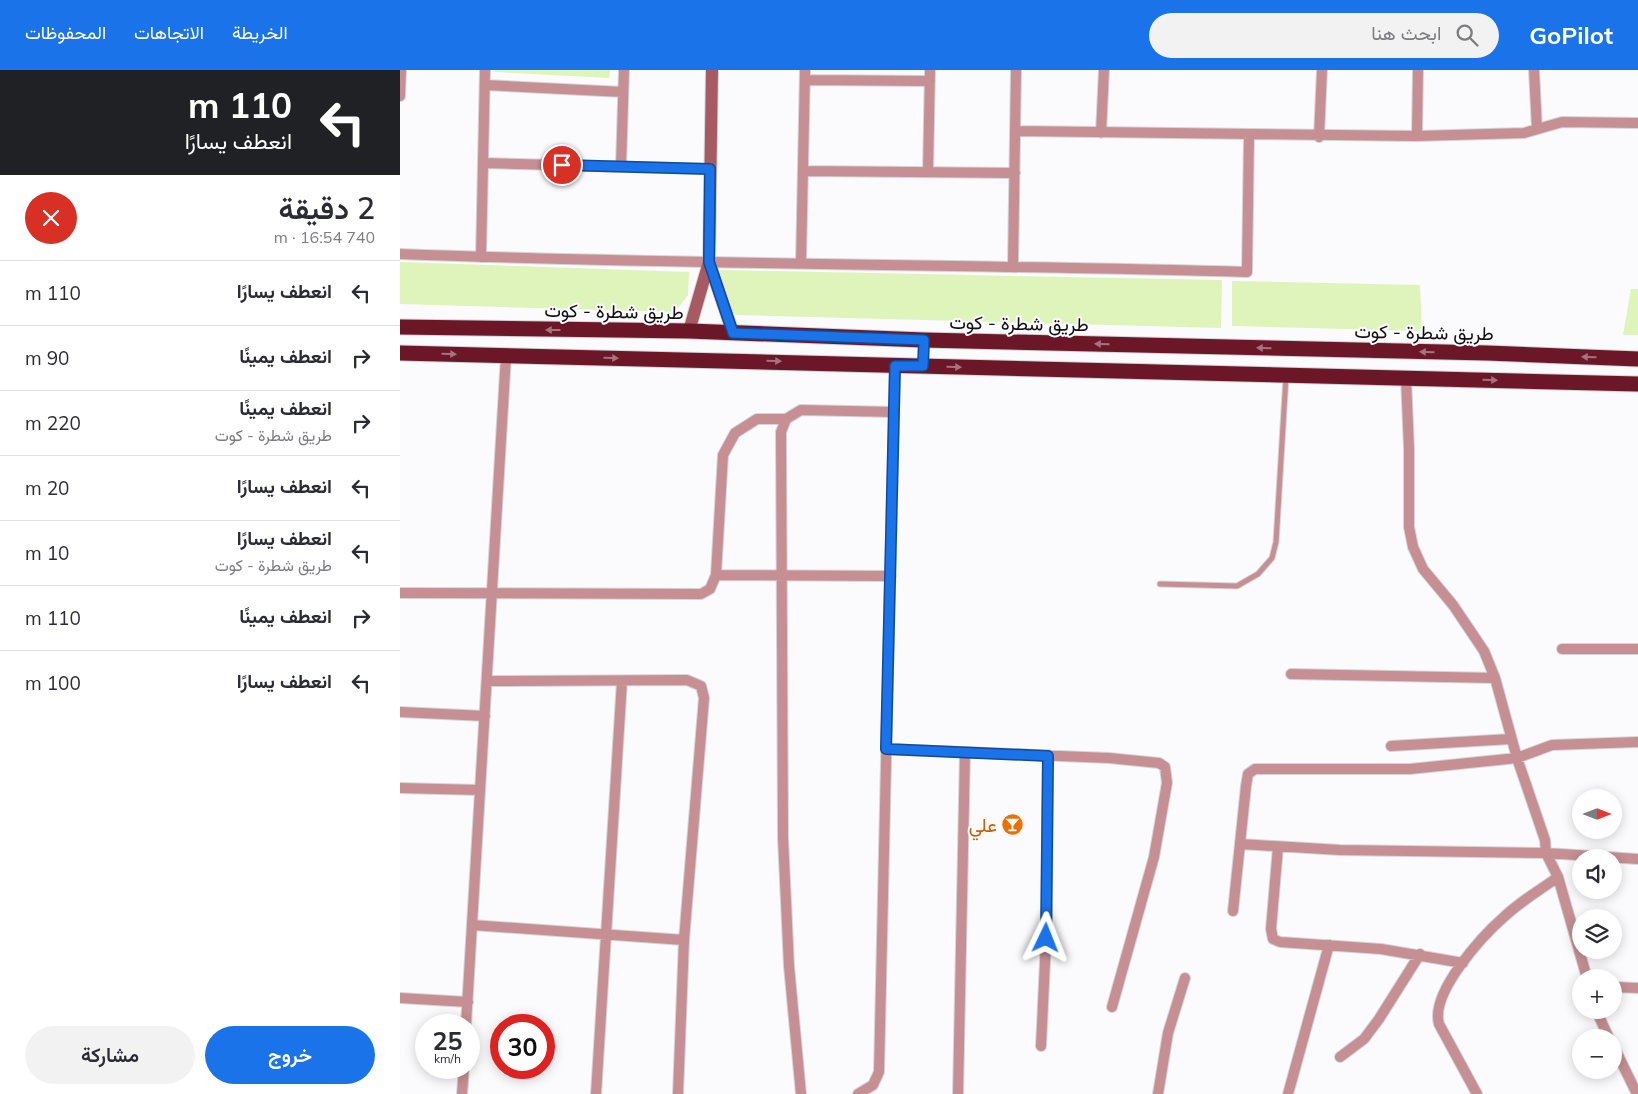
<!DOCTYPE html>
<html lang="ar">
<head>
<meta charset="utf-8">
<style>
	body { margin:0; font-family:Mulish,Vazirmatn,sans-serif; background:#f2f2f3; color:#2b2b33; direction:rtl; height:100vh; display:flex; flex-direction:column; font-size:19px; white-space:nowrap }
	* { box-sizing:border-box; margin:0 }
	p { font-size:16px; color:#7c7c81 }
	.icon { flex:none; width:28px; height:28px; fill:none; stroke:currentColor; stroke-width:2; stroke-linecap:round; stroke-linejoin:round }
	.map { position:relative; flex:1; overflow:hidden; direction:ltr }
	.drawer { display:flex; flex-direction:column; background:#fff; width:400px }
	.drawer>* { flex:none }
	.banner { background:#202124; color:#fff; overflow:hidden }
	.needle { width:32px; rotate:90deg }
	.fabs { position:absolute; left:1172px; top:719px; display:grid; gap:10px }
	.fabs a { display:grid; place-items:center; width:50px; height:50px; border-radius:50%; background:#fff; box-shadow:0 2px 12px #0003; font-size:25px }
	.speed { position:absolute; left:15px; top:944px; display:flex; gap:10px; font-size:25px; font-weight:700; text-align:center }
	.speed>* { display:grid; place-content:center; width:65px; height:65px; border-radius:50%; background:#fff; box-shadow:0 2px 12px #0003; line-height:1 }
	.speed small { font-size:12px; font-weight:400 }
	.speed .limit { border:8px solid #d22; background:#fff; color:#111 }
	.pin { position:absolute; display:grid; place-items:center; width:42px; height:42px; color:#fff; margin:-21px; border:2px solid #fff; border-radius:50%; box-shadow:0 1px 5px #0007 }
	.me { position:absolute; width:55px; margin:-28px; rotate:2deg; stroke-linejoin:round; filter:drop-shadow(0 0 4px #0008) }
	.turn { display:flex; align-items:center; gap:18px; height:105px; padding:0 25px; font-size:22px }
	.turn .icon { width:65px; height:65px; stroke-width:2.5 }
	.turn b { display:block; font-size:35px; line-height:42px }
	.round { display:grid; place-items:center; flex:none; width:52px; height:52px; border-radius:26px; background:#f2f2f3 }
	.head { display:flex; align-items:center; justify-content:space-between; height:85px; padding:0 25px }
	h1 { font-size:30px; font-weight:600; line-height:38px }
	.button { display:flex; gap:10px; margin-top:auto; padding:10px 25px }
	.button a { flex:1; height:58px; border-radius:30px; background:#1a73e8; color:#fff; font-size:20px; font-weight:600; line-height:58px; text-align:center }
	.button a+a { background:#f2f2f3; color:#2b2b33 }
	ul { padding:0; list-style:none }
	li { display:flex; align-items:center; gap:15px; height:65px; padding:0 25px; border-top:1px solid #e1e1e2 }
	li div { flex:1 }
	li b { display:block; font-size:19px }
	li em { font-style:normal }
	header { display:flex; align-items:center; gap:30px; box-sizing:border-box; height:70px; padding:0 25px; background:#1a73e8; color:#fff }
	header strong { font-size:24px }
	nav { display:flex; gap:28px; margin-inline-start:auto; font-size:18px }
	.search { width:350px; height:45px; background:#f2f2f3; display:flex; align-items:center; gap:12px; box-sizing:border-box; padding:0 18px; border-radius:28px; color:#7c7c81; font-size:19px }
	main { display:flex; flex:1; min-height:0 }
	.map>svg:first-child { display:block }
	.green { fill:#def4bb }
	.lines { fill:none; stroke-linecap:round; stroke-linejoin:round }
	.lane-casing { stroke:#d5d5d8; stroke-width:7 }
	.street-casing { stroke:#d5d5d8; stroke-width:12 }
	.secondary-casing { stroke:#d5d5d8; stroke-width:14 }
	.highway-casing { stroke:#d5d5d8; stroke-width:17 }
	.lane { stroke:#c58f93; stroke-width:5 }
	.street { stroke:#c58f93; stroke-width:10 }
	.secondary { stroke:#a65a62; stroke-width:12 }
	.highway { stroke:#6b1728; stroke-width:15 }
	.oneway { fill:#a5727d }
	.route-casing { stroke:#114b97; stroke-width:12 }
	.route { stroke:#1a73e8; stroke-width:9 }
	.labels { text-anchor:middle; stroke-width:4; stroke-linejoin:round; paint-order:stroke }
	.street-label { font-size:19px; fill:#0f0f13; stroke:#fbfbfd }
	.food-label { font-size:19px; fill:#c56008; stroke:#fbfbfd; text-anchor:end }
</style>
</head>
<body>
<header>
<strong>GoPilot</strong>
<div class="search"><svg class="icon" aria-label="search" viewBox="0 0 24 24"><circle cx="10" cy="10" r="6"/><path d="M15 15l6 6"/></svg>ابحث هنا</div>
<nav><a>الخريطة</a><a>الاتجاهات</a><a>المحفوظات</a></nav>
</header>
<main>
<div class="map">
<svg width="1238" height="1024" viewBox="0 0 1238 1024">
	<rect width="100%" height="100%" fill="#fbfbfd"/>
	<path class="green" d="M95,0H210L209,8L94,2Z
		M0,192L289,202L288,225L275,242L0,234Z
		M320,200L822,210L821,258L336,245C321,236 322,217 320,200Z
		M832,211L1020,215L1022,261L832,256Z
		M1231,219H1238V265H1223Z"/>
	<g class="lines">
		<defs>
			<path id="lane" d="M760,514L837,516L858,504L872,488L876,472L886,307"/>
			<path id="street" d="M1134,0L1137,59
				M405,10L530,11
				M85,15L223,22
				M0,26L1,0
				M615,61L1017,66L1124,63L1162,52L1238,53
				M701,63L704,0
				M1017,66L1018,0
				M919,67L922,0
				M83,93L310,99
				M221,96L224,0
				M404,101L615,103
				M528,102L530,0
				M0,184C282,195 565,194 847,202L849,65
				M81,187L85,0
				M401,193L405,0
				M613,195L616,0
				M316,505L491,506
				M0,523L301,524L310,519L316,505L323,385L335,363L357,349H386
				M1162,579H1238
				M891,604L1095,608
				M87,611L287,610L301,616L304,628L284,870L278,1024
				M0,642L85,646
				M991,676L1111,669
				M486,679L709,688L759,693L765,697L767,713L754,787L712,937
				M0,718L79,720
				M840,774L940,780L1146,783L1145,770L1117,688L1095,608L1084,581L1053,535L1023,499L1013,477L1009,457V379L1006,308
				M878,777L871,859L873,869L880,872L981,879L1063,893
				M833,841L846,716L848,704L855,699H1010L1117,688L1152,675L1238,672
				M72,855L284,870
				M1187,908L1158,807L1146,783L1238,789
				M1214,917L1238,918
				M0,928L68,932
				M1196,940L1209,968
				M66,955L106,286
				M641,976L647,850L648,685
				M1214,977L1237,1024
				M940,987L964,969L979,949L1020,884
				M62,1024L64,998
				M196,1024L222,611
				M401,1024L389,896L383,768L381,362L386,349L401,340L494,342
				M458,1024L473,1015L479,1002L495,296
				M558,1024L565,682
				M758,1024L768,963L785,908
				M888,1024L929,875
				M1077,1024L1039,954C1030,923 1082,866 1105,846C1121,831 1140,820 1158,807"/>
			<path id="secondary" d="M309,192L333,263
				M289,261L309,192L312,0"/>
			<path id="highway" d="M0,257L289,261L524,270L1087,283L1238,289
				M0,283L1238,314"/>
		</defs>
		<use href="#lane" class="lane-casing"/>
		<use href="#street" class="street-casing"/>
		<use href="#secondary" class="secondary-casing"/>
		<use href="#highway" class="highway-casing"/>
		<use href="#lane" class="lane"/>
		<use href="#street" class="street"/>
		<use href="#secondary" class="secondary"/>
		<use href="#highway" class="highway"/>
	</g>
	<defs><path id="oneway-solid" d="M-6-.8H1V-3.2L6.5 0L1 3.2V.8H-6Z" transform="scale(1.25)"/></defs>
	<g class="oneway">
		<use href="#oneway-solid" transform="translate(153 260) rotate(-180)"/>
		<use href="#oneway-solid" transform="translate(702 274) rotate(-179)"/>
		<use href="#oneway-solid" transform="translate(864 278) rotate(-179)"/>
		<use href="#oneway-solid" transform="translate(1027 282) rotate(-179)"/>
		<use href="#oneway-solid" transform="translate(49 284) rotate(2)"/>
		<use href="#oneway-solid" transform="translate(1189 287) rotate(-178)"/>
		<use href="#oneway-solid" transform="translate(211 288) rotate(1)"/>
		<use href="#oneway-solid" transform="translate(374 291) rotate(2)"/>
		<use href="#oneway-solid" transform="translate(554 297) rotate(1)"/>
		<use href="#oneway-solid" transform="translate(1090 310) rotate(1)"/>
	</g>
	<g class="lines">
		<defs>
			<path id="route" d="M162,95L310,99L309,192L333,263L524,270L523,296H495L486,679L648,686L646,868"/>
		</defs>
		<use href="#route" class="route-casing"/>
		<use href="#route" class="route"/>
	</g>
	<defs>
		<symbol id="bar-disc" viewBox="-11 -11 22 22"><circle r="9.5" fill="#e8710a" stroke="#fbfbfd"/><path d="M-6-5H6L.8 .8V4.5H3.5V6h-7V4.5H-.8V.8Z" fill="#fff"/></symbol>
	</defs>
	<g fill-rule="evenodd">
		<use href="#bar-disc" x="600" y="742" width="25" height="25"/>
	</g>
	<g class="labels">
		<g class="street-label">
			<text transform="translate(214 241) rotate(1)" y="7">طريق شطرة - كوت</text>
			<text transform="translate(619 253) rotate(1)" y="7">طريق شطرة - كوت</text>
			<text transform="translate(1024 262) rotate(1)" y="7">طريق شطرة - كوت</text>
		</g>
		<g class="food-label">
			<text x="597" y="762">علي</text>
		</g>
	</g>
</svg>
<div class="fabs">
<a><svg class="needle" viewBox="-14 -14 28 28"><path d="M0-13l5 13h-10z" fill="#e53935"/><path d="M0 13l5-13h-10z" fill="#7c7c81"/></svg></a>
<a><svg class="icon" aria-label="sound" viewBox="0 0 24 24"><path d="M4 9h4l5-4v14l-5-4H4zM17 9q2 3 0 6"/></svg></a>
<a><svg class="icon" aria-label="layers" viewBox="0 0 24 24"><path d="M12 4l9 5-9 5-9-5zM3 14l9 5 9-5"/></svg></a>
<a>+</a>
<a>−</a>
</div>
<div class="speed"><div>25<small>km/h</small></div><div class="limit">30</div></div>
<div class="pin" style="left:162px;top:95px;background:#d93025"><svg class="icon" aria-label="arrive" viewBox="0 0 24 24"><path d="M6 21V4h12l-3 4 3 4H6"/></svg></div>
<svg class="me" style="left:646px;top:868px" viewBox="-20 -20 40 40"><path d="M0-17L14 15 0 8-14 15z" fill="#1a73e8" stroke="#fff" stroke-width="4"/></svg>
</div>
<section class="drawer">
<div class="banner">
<div class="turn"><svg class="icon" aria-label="left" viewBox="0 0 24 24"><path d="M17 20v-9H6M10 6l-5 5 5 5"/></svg><div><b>110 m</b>انعطف يسارًا</div></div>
</div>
<div class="head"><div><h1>2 دقيقة</h1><p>740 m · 16:54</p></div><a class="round" style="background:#d93025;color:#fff"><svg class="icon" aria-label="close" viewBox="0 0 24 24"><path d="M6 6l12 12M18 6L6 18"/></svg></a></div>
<ul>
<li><svg class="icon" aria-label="left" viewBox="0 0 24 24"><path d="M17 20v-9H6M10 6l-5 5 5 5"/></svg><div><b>انعطف يسارًا</b></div><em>110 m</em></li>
<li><svg class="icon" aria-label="right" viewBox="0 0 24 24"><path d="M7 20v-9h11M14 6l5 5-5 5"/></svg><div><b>انعطف يمينًا</b></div><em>90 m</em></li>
<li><svg class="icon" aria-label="right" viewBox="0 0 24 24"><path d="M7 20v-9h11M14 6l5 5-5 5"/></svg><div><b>انعطف يمينًا</b><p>طريق شطرة - كوت</p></div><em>220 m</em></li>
<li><svg class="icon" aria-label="left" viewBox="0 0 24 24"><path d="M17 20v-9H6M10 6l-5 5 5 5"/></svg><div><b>انعطف يسارًا</b></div><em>20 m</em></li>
<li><svg class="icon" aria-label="left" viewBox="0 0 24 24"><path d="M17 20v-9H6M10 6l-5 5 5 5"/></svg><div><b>انعطف يسارًا</b><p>طريق شطرة - كوت</p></div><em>10 m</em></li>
<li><svg class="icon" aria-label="right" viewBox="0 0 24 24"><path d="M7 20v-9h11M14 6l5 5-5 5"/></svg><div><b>انعطف يمينًا</b></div><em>110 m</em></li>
<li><svg class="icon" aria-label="left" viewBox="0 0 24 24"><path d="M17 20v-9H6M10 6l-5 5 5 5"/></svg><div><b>انعطف يسارًا</b></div><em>100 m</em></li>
</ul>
<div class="button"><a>خروج</a><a>مشاركة</a></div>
</section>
</main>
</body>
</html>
